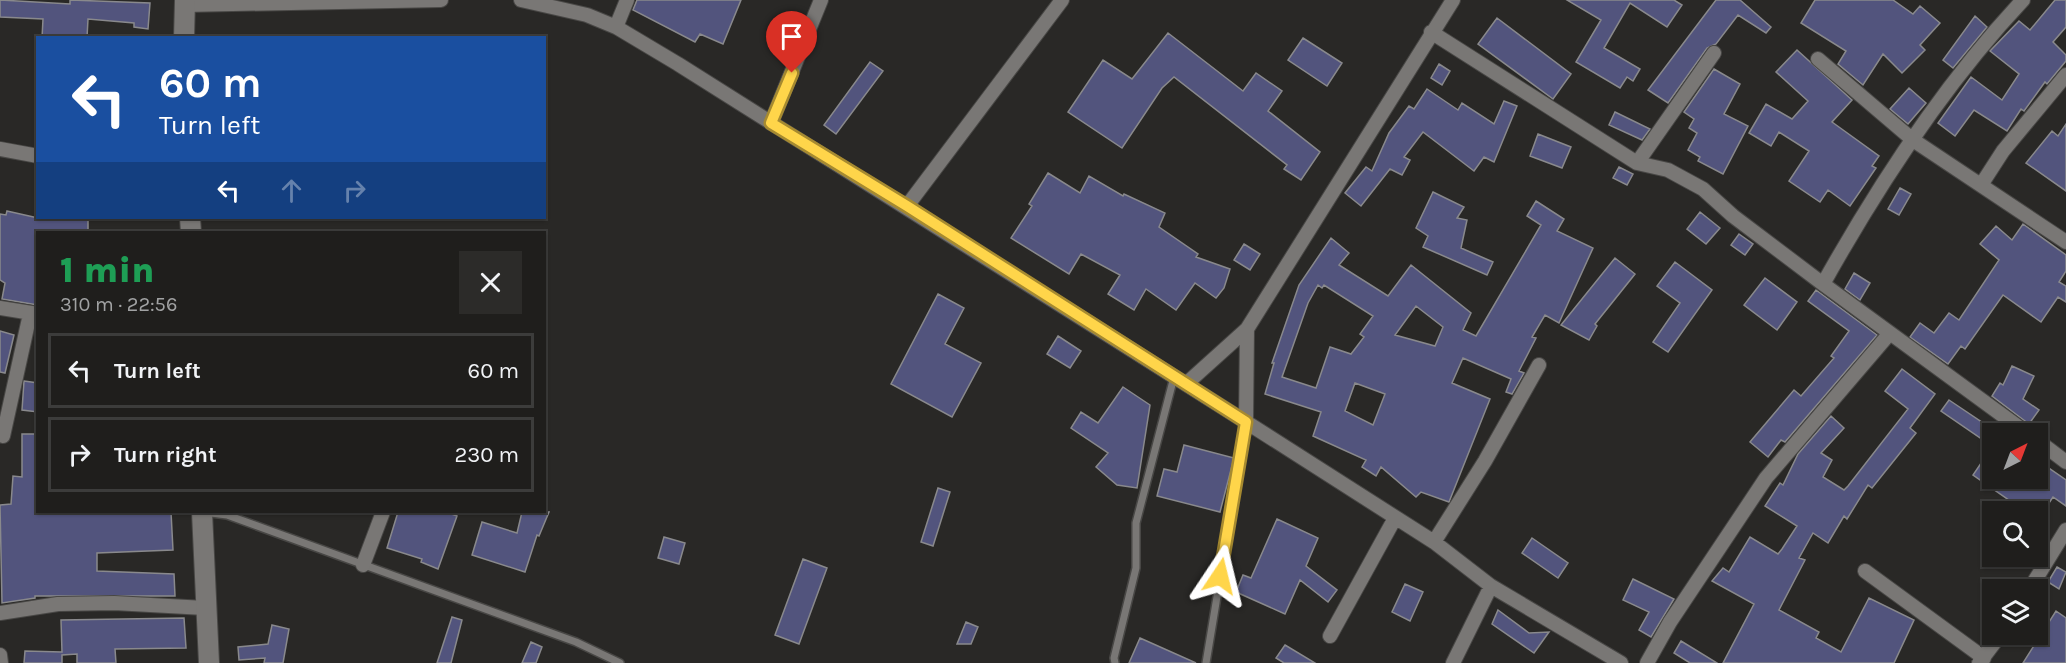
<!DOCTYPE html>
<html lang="en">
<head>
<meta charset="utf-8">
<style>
	body { margin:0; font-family:Karla,sans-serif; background:#2c2b29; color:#f1f3f6; height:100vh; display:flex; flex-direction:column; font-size:22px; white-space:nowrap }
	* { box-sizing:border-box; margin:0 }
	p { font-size:20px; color:#a1a2a3 }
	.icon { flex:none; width:33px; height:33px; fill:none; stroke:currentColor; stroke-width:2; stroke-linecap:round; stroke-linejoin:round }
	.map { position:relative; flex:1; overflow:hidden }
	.sheet { position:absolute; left:36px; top:231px; width:510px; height:282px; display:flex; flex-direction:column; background:#1f1e1c; border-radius:0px; box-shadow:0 2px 4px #0004,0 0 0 2px #3c3c3b }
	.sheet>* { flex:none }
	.guide { position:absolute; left:36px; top:36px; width:510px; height:183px; border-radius:0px; box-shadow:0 2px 4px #0004,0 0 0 2px #3c3c3b; background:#1a4fa0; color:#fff; overflow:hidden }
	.needle { width:39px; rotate:42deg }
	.tools { position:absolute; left:1982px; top:423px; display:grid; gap:12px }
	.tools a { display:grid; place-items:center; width:66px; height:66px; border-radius:0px; background:#1f1e1c; box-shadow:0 2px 4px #0004,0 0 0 2px #3c3c3b; font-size:30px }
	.pin { position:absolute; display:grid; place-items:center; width:51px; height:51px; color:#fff; margin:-62px -26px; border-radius:50% 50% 50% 0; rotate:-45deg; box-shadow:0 0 6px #0007 }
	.pin .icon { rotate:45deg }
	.me { position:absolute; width:66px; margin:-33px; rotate:10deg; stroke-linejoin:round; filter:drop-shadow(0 0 4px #0008) }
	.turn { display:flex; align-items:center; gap:21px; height:126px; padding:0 24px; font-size:27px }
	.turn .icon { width:78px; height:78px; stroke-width:2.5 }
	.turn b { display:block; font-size:42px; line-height:51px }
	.lanes { display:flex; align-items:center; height:57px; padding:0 24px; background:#0003; justify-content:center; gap:30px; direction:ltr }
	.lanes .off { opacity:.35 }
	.round { display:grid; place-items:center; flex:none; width:63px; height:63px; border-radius:0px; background:#2c2b29 }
	.head { display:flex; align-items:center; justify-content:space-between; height:102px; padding:0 24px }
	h1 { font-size:36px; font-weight:800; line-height:45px; color:#1e9e55 }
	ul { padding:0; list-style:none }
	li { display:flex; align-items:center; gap:18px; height:75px; margin:0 12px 9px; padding:0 12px; border:3px solid #3c3c3b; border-radius:0px }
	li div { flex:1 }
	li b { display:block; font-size:22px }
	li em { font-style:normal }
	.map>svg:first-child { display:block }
	.building { fill:#52547d; stroke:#89898c; stroke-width:1.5; fill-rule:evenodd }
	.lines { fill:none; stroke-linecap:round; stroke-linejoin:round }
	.lane-casing { stroke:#484745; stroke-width:10 }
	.street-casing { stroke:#484745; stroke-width:16 }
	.secondary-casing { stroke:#484745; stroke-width:22 }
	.lane { stroke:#797775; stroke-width:7 }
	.street { stroke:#797775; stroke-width:14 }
	.secondary { stroke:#797775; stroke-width:20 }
	.route-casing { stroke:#a68a30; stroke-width:15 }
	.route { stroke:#ffd54a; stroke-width:10 }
</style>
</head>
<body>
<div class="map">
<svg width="2066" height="663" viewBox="0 0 2066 663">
	<rect width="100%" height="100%" fill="#292826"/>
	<path class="building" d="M0,0L70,4V0L150,3L148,29L134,27V23L88,19L87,38H42L43,19L0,17Z
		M637,0H741L723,44L700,34L695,42L633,10Z
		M1567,0H1674L1682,5L1667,27L1630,3L1604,48L1640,69L1633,81L1627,77L1620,88L1576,62L1601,20Z
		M1716,0H1740L1771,27L1766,33L1738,15L1716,44L1707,48L1668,103L1648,90Z
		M1815,0H1893L1913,14L1920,6L1940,23L1920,45L1925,50L1902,73L1883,54L1863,85L1838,64L1846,51L1801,23Z
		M2055,0H2066V27L2053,42L2066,55V61L2047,84L2045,82L2024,111L2021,109L2007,131L1974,110L1955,136L1938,123L1971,77L2002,100L2019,74L1990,51L2019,21L2030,30Z
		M1975,16L1987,27L1953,68L1943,60Z
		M1497,18L1571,74L1553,99L1478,44Z
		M1168,33L1243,91L1256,73L1282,91L1268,111L1320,152L1301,180L1284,169L1287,165L1174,77L1162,88L1122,148L1068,112L1103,60L1132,79Z
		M1303,38L1342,63L1327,86L1288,60Z
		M1797,50L1852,100L1832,122L1879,156L1872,166L1876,168L1850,206L1828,190L1820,202L1789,181L1809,151L1779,132L1771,146L1749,133L1766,104L1792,119L1808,101L1776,72Z
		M870,62L883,71L836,134L824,125Z
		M1439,64L1450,71L1442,85L1431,78Z
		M1714,69L1740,84L1724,114L1748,126L1723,174L1698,161L1700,157L1688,150L1697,133L1689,128L1694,119L1684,112Z
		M1909,88L1926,103L1908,124L1890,109Z
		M1427,89L1458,110L1462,103L1494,124L1504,101L1517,106L1494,162L1484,157L1474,171L1423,132L1404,157L1410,160L1402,175L1390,169L1361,206L1345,193L1366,167L1372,171L1389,133L1409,106L1414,109Z
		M1615,112L1650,129L1642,140L1609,125Z
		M2066,124V191L2026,163L2052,131L2058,136Z
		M1538,134L1571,147L1562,168L1530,156Z
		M1619,167L1633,174L1627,185L1613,178Z
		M1048,173L1080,193L1089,176L1123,196L1124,194L1165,213L1159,227L1198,254L1196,257L1230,269L1224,288L1216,298L1195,283L1176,310L1146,289L1134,310L1108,294L1120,275L1081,254L1069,274L1011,238L1032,206L1029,204Z
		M1900,188L1911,194L1899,215L1888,209Z
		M1433,192L1464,207L1457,218L1467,220L1461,248L1493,262L1487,275L1423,247L1428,236L1416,228Z
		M1536,201L1564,219L1557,231L1593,248L1559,323L1545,315L1532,337L1536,338L1519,371L1524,373L1512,394L1506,392L1511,379L1463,358L1452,383L1490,399L1449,502L1421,492L1416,497L1381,467L1376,476L1362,467L1366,460L1313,436L1321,412L1265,394L1274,363H1272L1299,285L1331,238L1349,253L1339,265L1388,296L1411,265L1471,313L1463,330L1476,336L1541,225L1527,216ZM1318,285L1322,288L1324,285L1373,316L1360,334L1364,337L1351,354L1330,347L1316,388L1282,377L1308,303ZM1416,306L1443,327L1435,346L1395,335ZM1355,383L1385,394L1373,425L1345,411Z
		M7,211L38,218H88V232H38V305L2,299L5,283L0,280V214L6,215Z
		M1700,212L1720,228L1706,244L1687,229Z
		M2023,224L2066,255V271L2059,282L2066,286V302L2058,297L2041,322L2003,295L1965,349L1961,346L1948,364L1910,337L1920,323L1934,333L1949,313L1959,320L1999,260L1980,244L1996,226L2012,240Z
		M1739,234L1753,244L1745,255L1731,245Z
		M1244,244L1260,254L1250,270L1234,260Z
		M1615,258L1635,274L1595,324L1597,326L1589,340L1561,325Z
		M1675,262L1712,290L1668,352L1653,342L1680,303L1657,286Z
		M1854,273L1870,283L1860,300L1845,289Z
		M1765,278L1797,302L1777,330L1744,305Z
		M1816,290L1877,335L1785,442L1781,440L1768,457L1750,442L1794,390L1801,396L1834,358L1831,356L1849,331L1808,301Z
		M938,294L964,308L945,344L981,363L952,417L891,384Z
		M0,331L14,335L5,373L0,372Z
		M1058,336L1081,351L1070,368L1047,354Z
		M2012,366L2034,376L2023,399L2039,410L2029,424L1992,396L2000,383L2003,385Z
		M1902,369L1935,394L1910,428L1916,433L1872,488L1868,485L1847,519L1844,516L1828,543L1813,533L1799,558L1805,560L1779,610L1819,632L1816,638L1841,652L1869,598L1914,620L1894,663H1723L1754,604L1712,581L1723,568L1729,572L1750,537L1778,554L1782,549L1797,526L1765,506L1780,483L1783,485L1798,454L1831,416L1844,428L1821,453L1832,460L1823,477L1844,490L1848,486L1908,409L1885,391Z
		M24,381L38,383V412L22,410Z
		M1123,387L1150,405L1137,488L1117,485L1096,467L1108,453L1071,428L1081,412L1098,423Z
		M1949,400L1992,429V446L1941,411Z
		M22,434H38V512H171L173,550L97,553V571L174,574L175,596H35V598L2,603L0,505L11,504L13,476L22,477Z
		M1184,445L1234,458L1220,512L1157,496L1164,469L1177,472Z
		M1992,447V478H2037V460L2066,480V506L2053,497L2043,512H2026L1973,475Z
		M938,488L950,492L933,546L921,542Z
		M398,512H446L457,516L438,569L421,562L422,559L387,548Z
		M522,512H549L539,536L537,535L525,572L472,555L482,522L517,533Z
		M1277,519L1318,538L1306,566L1337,590L1328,602L1300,580L1285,614L1236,592L1243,575L1251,578Z
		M664,537L685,543L679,564L658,558Z
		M1532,538L1568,563L1558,578L1522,553Z
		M803,559L827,568L799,644L775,635Z
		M2057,567L2066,572L2059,589L2048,582Z
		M1633,579L1674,599L1651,637L1639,630L1649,612L1623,600Z
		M1405,584L1423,592L1410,621L1392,612Z
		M1498,610L1529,633L1549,632L1534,653L1492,624Z
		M2056,611L2066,618V663H2023Z
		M452,617L462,620L451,663H437Z
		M184,618L186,648L115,649L116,663H77V654L62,655V663H24L25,651L62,652L61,620Z
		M966,622L978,627L971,644H957Z
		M272,625L289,629L283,663H264L265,658L239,660L238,647L268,644Z
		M1140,638L1196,663H1129Z
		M1681,641L1717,663H1690L1674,653Z
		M531,642L542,647L536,663H522Z
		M1285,645L1315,663H1284L1276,658Z"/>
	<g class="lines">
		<defs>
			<path id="lane" d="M203,512L227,515L576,642L620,663
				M1115,663L1114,658L1136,568V523L1174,377
				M1206,663L1246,422"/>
			<path id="street" d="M521,0L587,15L616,27L678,64L1246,422L1434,542L1491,586L1621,663
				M185,5L441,0
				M616,27L627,0
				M1431,32L1637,163L1668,170L1703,189L1733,216L1823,284L2028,434
				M1818,59L1913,140L2066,242
				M771,123L821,0
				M0,149L38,156
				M1637,163L1714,53
				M1981,185L2003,151L2066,75
				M907,206L1062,0
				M1823,284C1879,184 1944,84 2023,0
				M0,308L38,314
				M1186,384L1247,329L1453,0
				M1246,422L1247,329
				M3,436L30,314
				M2037,440L2066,462
				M1434,542L1485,461L1539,365
				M363,565L383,512
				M1865,571L1984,658
				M2029,590L2066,530
				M0,613L58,604L114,603L205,608
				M1330,636L1395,518
				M0,655L1,663
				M1453,663L1491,586
				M1647,663L1670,622L1766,478L1890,333
				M1979,663L2001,634"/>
			<path id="secondary" d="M184,38L185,0
				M190,218L191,232
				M202,512L209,663"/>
		</defs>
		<use href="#lane" class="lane-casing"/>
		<use href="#street" class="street-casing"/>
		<use href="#secondary" class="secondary-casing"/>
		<use href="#lane" class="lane"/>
		<use href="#street" class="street"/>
		<use href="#secondary" class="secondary"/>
	</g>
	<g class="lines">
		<defs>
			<path id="route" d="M792,73L771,123L907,206L1246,422L1220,576"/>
		</defs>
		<use href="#route" class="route-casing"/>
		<use href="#route" class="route"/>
	</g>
</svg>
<div class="tools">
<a><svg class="needle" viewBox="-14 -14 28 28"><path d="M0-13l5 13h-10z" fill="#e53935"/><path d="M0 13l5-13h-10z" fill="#a1a2a3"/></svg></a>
<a><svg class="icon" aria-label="search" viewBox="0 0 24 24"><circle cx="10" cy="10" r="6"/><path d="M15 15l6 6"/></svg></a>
<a><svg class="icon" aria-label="layers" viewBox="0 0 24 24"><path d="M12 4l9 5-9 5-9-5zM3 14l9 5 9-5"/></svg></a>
</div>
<div class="pin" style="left:792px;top:73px;background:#d93025"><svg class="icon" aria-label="arrive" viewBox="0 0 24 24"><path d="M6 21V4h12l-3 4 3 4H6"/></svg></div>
<svg class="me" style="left:1220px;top:576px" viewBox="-20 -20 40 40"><path d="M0-17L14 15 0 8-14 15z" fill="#ffd54a" stroke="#fff" stroke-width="4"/></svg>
<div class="guide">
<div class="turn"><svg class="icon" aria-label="left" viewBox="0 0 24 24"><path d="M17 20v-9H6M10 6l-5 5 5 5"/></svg><div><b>60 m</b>Turn left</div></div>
<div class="lanes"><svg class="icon" aria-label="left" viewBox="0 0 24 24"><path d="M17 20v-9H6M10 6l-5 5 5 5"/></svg><svg class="icon off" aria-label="ahead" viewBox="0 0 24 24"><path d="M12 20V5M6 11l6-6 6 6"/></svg><svg class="icon off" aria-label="right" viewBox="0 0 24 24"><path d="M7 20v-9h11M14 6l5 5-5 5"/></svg></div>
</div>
<section class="sheet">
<div class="head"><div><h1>1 min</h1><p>310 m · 22:56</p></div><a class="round"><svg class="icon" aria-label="close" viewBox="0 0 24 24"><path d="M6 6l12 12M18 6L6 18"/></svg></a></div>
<ul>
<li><svg class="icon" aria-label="left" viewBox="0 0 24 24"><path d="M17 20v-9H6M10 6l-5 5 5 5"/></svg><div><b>Turn left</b></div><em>60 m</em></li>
<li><svg class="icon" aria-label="right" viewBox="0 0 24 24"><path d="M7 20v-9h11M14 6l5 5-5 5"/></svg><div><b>Turn right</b></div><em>230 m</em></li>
</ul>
</section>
</div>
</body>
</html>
